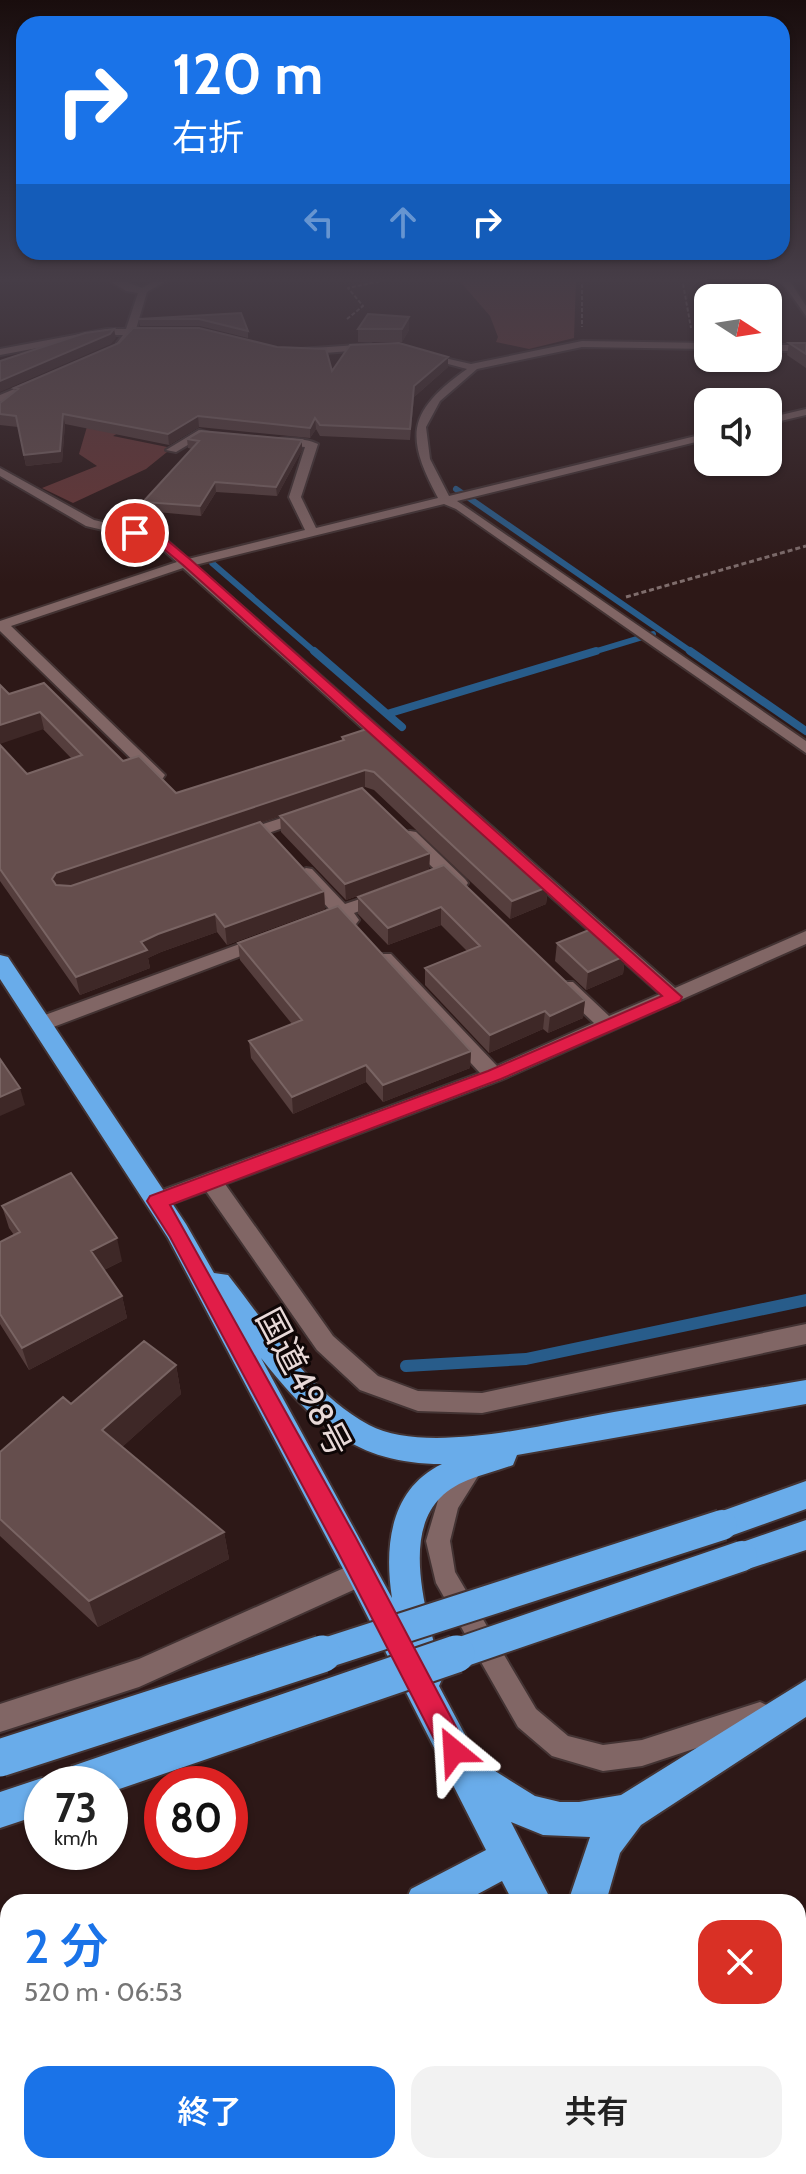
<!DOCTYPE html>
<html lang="ja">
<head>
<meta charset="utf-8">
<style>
	body { margin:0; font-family:Cabin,"Noto Sans JP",sans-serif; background:#f2f2f2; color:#222; height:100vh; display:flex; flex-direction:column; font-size:30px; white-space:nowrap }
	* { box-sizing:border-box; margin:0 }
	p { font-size:26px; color:#767676 }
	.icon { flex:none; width:44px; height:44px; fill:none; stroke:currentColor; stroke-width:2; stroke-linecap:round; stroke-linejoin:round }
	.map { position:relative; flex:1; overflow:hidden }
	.drawer { position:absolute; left:0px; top:1894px; width:806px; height:280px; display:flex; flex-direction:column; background:#fff; border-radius:24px 24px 0 0; box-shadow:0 2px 6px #0004 }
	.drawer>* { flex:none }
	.hud { position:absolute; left:16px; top:16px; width:774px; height:244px; border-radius:24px; box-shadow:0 2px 6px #0004; background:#1a73e8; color:#fff; overflow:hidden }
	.needle { width:52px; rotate:102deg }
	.controls { position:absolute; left:694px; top:284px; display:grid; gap:16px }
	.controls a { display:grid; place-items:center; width:88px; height:88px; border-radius:16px; background:#fff; box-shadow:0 2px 6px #0004; font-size:40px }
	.speed { position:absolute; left:24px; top:1766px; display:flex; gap:16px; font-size:40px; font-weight:700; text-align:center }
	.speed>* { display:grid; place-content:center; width:104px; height:104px; border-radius:50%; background:#fff; box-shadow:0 2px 6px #0004; line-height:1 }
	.speed small { font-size:20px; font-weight:400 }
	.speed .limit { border:12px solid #d22; background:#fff; color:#111 }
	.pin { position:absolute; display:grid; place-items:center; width:68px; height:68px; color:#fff; margin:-34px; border:4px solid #fff; border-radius:50%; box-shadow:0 2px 8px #0007 }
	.me { position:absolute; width:88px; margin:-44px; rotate:333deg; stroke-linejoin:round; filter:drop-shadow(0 0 6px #0008) }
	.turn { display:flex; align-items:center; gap:28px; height:168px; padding:0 24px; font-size:36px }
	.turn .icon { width:104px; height:104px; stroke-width:2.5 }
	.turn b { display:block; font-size:56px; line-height:68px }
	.lanes { display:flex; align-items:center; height:76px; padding:0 24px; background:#0003; justify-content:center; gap:40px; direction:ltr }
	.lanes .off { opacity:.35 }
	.round { display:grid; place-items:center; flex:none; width:84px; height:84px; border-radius:24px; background:#f2f2f2 }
	.overview { display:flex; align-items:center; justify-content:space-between; height:136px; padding:0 24px }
	h1 { font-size:48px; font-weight:600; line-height:60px; color:#1a73e8 }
	.primary-button { display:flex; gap:16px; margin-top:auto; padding:16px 24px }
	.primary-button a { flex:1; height:92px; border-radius:24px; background:#1a73e8; color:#fff; font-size:32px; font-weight:600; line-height:92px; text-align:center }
	.primary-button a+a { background:#f2f2f2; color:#222 }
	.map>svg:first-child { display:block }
	.green { fill:#683635 }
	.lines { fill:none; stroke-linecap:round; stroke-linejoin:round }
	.stream-far2 { stroke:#285c8a; stroke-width:6 }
	.stream-far1 { stroke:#285c8a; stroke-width:8 }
	.stream { stroke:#285c8a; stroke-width:12 }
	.lane-casing { stroke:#433333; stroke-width:4 }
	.street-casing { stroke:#433333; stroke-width:4 }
	.highway-casing { stroke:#433333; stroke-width:4 }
	.path-far1 { stroke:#7f6d6c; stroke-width:2; stroke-dasharray:4 2; stroke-linecap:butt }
	.path { stroke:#7f6d6c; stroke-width:3; stroke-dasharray:5 3; stroke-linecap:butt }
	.lane { fill:#816665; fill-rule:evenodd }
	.street { fill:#816665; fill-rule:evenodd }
	.highway { fill:#69acea; fill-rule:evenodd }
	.highway-bridge-far1-casing { stroke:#433333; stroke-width:34; stroke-linecap:butt }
	.highway-bridge-casing { stroke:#433333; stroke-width:41; stroke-linecap:butt }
	.highway-bridge-far1 { stroke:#69acea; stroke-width:30 }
	.highway-bridge { stroke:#69acea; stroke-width:37 }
	.wall { fill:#553e3d }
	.shaded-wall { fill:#3e2827 }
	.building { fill:#654e4d; stroke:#796463; stroke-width:2 }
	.route { fill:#e11d48; stroke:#92132f; stroke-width:2 }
	.labels { text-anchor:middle; stroke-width:6; stroke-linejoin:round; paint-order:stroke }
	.near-street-label { font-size:34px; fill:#e8d9d8; stroke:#0f0606 }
</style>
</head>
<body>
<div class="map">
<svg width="806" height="2174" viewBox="0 0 806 2174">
	<rect width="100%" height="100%" fill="#2d1817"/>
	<path class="green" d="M457,278L576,279L574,338L529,349L496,342L498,337L490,316Z
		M175,401L113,436L172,448L146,469L73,503L42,488L97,466L79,454L91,413Z"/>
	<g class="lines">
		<path class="stream-far2" d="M456,489L693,653
			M212,563L316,653
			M590,653L653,634"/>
		<path class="stream-far1" d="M314,651L402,727
			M690,651L806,731
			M387,714L596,651"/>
		<path class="stream" d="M406,1366L526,1359L806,1300"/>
		<defs>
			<path id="lane" d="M474,1455L482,1458L485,1465L458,1508L450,1541L455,1572L536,1709L568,1736L603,1745L642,1740L760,1702L769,1706L773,1715L769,1724L642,1766L603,1771L552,1756L518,1727L436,1583L426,1541L439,1497L466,1458Z
				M806,1934V2006L798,2002V1937Z"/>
			<path id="street" d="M105,278H116L142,288L160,278H171L147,292L136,329H154L157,334L133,335L122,346L117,343L123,335H107L0,355V349L107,329H126L138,293L126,291Z
				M779,278H788L806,306V316Z
				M582,341L708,343V349L582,347L477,369L440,401L426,427L430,459L449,496L708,433V439L457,501L806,741V753L456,509L444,504L195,565L675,988L806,931V944L501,1080L225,1184L333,1336L378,1376L418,1391L482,1393L806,1324V1344L482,1413L418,1411L360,1390L317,1350L206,1191L157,1209L149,1207L146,1201L149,1195L480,1073L379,962L376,958L379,954H391L497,1066L594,1023L559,990L557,986L559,982H573L609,1016L660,994L183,568L11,626L165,775L163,778H151L0,631V621L177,562L154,542L86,526L0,476V468L94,520L162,536L188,559L305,530L289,497L305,447L270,444L268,442C279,436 307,438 318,444L301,497L316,528L438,498C404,435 408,411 467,369L418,356V352L471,364Z
				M371,344L374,349L300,355L295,352L300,349Z
				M768,345H806V351H768Z
				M36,380L41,383L40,385L0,402V395Z
				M806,409V415L768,424V418Z
				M199,430L216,435L210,438L201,437L176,452L166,450Z
				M306,810L312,812V818L242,842L234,837L236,833Z
				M410,831L416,832L465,879L468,883L465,887H453L404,840L402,836L404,832Z
				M306,868L312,869L345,904L384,891L393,896L390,900L354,913L359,920L356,924H344L339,919L316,927L310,925L307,921L330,910L297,873Z
				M264,935L273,941L270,945L48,1029L41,1030L31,1024L34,1019Z
				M362,1560L371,1564L375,1573L371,1582L139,1687L0,1732V1704L139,1659Z"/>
			<path id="highway" d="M0,955L8,957L186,1224L214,1273L228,1275C268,1326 310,1393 369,1425C427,1456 550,1423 614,1412C678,1401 742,1391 806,1380V1404L517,1455L513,1465C489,1474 458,1479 440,1498C399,1540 431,1627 443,1677L439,1686L479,1761L535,1796L560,1802H579L621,1795L806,1680V1717L641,1825L620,1853L606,1902H568L590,1837L543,1835L511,1822L552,1902H513L502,1881L463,1902H405L411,1889L486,1850L351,1584L168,1238L0,979ZM261,1358C313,1423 355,1464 442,1464C390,1489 384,1546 392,1598Z
				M806,1481V1509L722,1539L711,1535L706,1525L711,1515Z
				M806,1520V1550L742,1571L731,1566L726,1556L731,1546Z
				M42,1778L55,1784H42V1814L0,1828V1792Z
				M806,2030V2070L798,2071V2031Z
				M8,2060V2100L0,2102V2062Z
				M806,2146V2174H749L752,2166H798V2148Z
				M175,2166H249L246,2174H172Z
				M653,2166H696L699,2174H656Z"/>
		</defs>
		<use href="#lane" class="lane-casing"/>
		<use href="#street" class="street-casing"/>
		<use href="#highway" class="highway-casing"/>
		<path class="path-far1" d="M582,278V327
			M682,278L691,328
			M347,319L363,306L348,288L395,278"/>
		<path class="path" d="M626,597L806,546"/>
		<use href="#lane" class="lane"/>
		<use href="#street" class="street"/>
		<use href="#highway" class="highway"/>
		<defs>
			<path id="highway-bridge-far1" d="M316,1656L722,1525
				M450,1656L742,1556"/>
			<path id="highway-bridge" d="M0,1758L322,1654
				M77,1784L456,1654"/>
		</defs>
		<use href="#highway-bridge-far1" class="highway-bridge-far1-casing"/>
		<use href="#highway-bridge" class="highway-bridge-casing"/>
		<use href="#highway-bridge-far1" class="highway-bridge-far1"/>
		<use href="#highway-bridge" class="highway-bridge"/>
	</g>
	<path class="wall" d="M802,278H806V290L802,282Z
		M241,313L248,331V338L200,326H140L139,319Z
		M368,314L409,330L402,342H358V329Z
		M789,343H806V368L787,355Z
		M448,357V367L414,397L410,440L320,436L316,429L310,438L199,427L169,445L65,424L62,462L26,466L18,427L0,425V403L15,391L14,388L332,371Z
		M187,439L302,440V450L277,496L216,492L201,516L145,511L143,502L192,449L188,448Z
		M9,694L176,793L342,740V737L548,887L546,904L510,919L374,790L365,787L345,794L430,853L429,870L346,900L281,832L280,816L260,823L324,891L325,909L227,945L217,932L161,952L148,958L150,968L80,995L0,881V745L27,774L72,759Z
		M444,865L585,1000L583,1018L548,1033L543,1029L489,1053L425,985V968L467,951L441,925L388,945L358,914V897Z
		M238,943L471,1051L470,1068L383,1102L366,1082L293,1114L251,1058L249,1041L292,1024L240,960Z
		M557,943L625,956L623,974L586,990L555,961Z
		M2,1206L122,1261L104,1270L122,1296L127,1318L29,1370L0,1324V1242L14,1235L9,1228Z
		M176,1365L181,1394L122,1447L224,1532L229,1559L98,1627L0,1536V1452L71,1404Z"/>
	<path class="shaded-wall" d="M409,317V330L402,342V329Z
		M114,329L116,338L111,344L0,392V381Z
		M448,357V367L414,397L410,440L414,386Z
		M63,414L65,424L62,462L26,466L24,455Z
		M198,416L199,427L169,445L168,434Z
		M315,418L316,429L310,438V428Z
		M302,440V450L277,496L276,487Z
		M215,482L216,492L201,516L200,506Z
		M40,712L44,729L0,744V725Z
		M365,770V787L60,891L52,879L56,873Z
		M430,853L429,870L346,900L345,884Z
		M548,887L546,904L510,919L512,901Z
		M324,891L325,909L227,945L225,927Z
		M441,907V925L388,945V928Z
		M215,914L217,932L161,952L148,958L150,968L80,995L76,977L158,934Z
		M625,956L623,974L586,990L588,972Z
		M585,1000L583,1018L548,1033L550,1016Z
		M545,1011L543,1029L489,1053L490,1035Z
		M471,1051L470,1068L383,1102V1085Z
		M366,1065V1082L293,1114L292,1097Z
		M20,1088L25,1105L0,1116V1097Z
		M117,1238L122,1261L96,1274L91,1251Z
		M122,1296L127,1318L29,1370L22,1348Z
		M176,1365L181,1394L110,1458L102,1430Z
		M224,1532L229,1559L98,1627L89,1601Z"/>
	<path class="building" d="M241,313L248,331L199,319H139Z
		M368,314L409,317L402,329H358Z
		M133,328H199L277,347L326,349L332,371L350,345L399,343L448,357L414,386L410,429L320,425L315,418L310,428L198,416L168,434L63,414L60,451L24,455L16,416L0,414V403L18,389L14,388L119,343Z
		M114,329L110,334L0,381V361L85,333Z
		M789,343H806V354Z
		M201,431L302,440L276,487L215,482L200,506L143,502L199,441L187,439Z
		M44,683L123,761L139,756L176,793L344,740L342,737L370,728L548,887L512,901L374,772L365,770L56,873L52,879L56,885L71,886L260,822L324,891L225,927L215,914L158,934L141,942L147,950L76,977L0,869V745L27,774L82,755L40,712L0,725V685L9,694Z
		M362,788L430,853L345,884L280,816Z
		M444,865L585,1000L550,1016L545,1011L490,1035L425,968L480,946L441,907L388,928L358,897Z
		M338,906L471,1051L383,1085L366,1065L292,1097L249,1041L302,1020L238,943Z
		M594,928L625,956L588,972L557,943Z
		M0,1059L20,1088L0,1097Z
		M71,1173L117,1238L91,1251L122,1296L22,1348L0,1314V1242L20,1232L2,1206Z
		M144,1341L176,1365L102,1430L224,1532L89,1601L0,1519V1452L63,1397L71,1404Z"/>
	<linearGradient id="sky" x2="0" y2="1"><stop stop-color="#190d0d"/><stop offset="0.48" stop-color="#463d47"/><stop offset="1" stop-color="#463d47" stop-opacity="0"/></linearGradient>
	<rect width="806" height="583" fill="url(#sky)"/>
	<path class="route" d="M135,530L162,536L191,560L682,997L680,1001L501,1079L170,1205L356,1538L464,1742L468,1751L464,1760L454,1764L445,1760L339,1554L170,1237L147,1201L150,1196L488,1071L662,996L183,565L154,541L131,536L130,533Z"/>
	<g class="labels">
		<g class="near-street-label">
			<text transform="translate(304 1382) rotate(62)" y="12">国道498号</text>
		</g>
	</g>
</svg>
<div class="controls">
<a><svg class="needle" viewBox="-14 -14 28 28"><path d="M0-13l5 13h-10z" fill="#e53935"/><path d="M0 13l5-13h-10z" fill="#767676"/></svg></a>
<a><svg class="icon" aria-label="sound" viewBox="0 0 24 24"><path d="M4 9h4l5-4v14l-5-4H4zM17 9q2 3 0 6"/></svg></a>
</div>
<div class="speed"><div>73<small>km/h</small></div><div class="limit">80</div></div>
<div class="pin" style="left:135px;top:533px;background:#d93025"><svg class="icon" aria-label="arrive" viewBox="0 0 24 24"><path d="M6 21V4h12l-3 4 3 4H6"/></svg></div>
<svg class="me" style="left:454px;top:1751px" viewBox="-20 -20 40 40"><path d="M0-17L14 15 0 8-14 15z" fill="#e11d48" stroke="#fff" stroke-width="4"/></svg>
<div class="hud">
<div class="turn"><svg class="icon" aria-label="right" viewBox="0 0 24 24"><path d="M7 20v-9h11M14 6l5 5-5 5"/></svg><div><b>120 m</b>右折</div></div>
<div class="lanes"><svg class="icon off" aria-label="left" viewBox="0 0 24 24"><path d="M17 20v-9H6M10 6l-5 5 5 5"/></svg><svg class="icon off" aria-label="ahead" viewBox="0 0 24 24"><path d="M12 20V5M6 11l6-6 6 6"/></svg><svg class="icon" aria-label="right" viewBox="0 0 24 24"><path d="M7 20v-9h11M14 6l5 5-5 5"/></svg></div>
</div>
<section class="drawer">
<div class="overview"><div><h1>2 分</h1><p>520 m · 06:53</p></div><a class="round" style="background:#d93025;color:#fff"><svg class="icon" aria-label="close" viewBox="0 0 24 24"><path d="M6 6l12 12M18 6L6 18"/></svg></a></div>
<div class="primary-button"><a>終了</a><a>共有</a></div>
</section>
</div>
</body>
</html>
